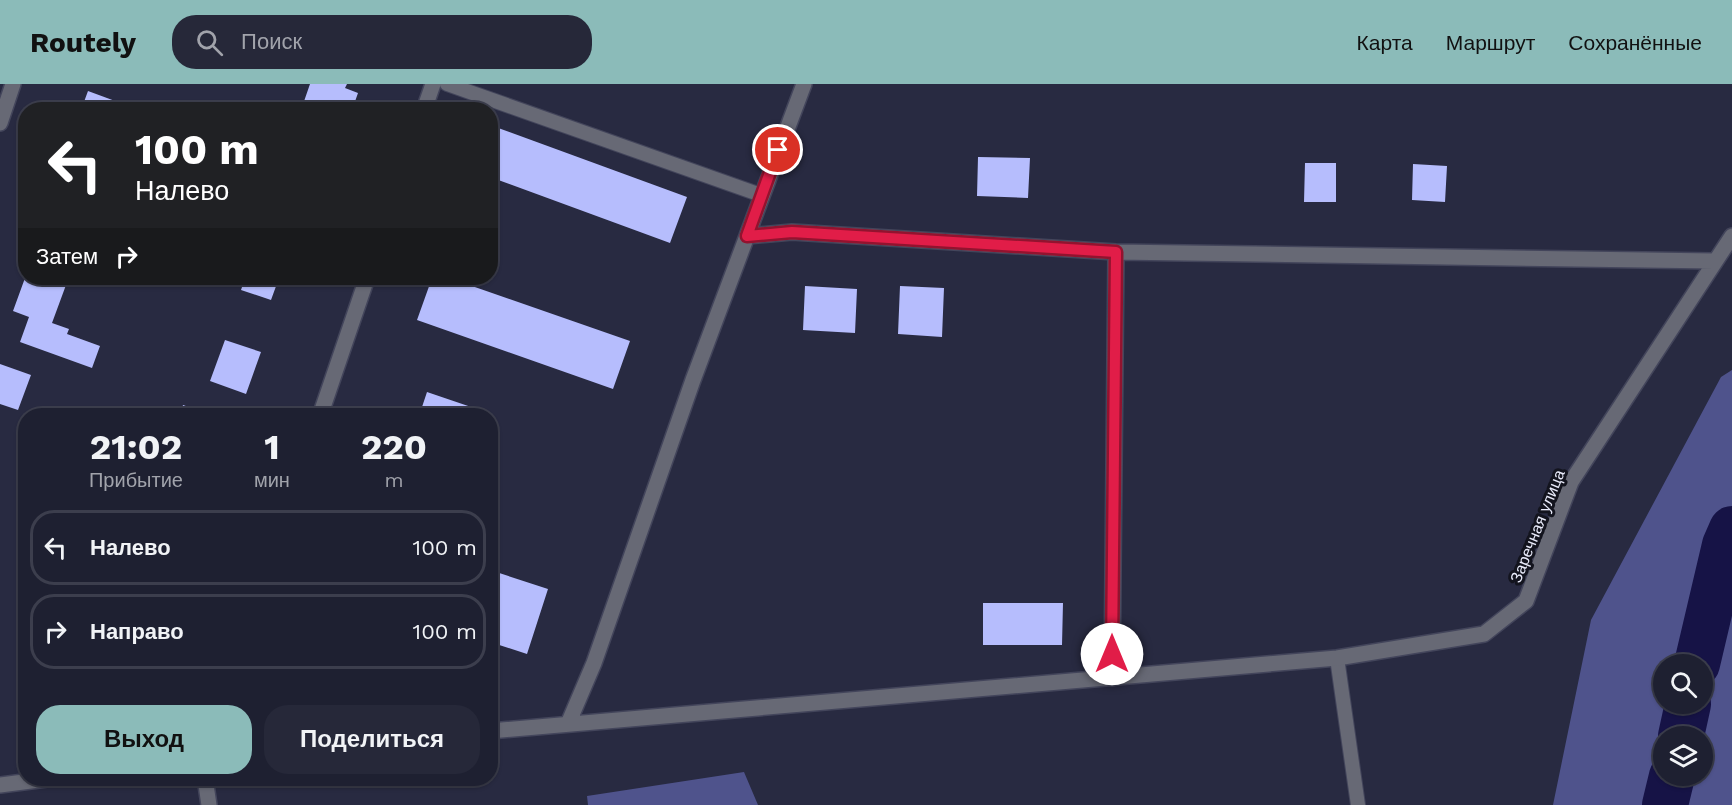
<!DOCTYPE html>
<html lang="ru">
<head>
<meta charset="utf-8">
<style>
	body { margin:0; font-family:"Work Sans",sans-serif; background:#262839; color:#f1f3f6; height:100vh; display:flex; flex-direction:column; font-size:22px; white-space:nowrap }
	* { box-sizing:border-box; margin:0 }
	p { font-size:20px; color:#a1a3ab }
	.icon { flex:none; width:33px; height:33px; fill:none; stroke:currentColor; stroke-width:2; stroke-linecap:round; stroke-linejoin:round }
	.map { position:relative; flex:1; overflow:hidden }
	.drawer { position:absolute; left:18px; top:324px; width:480px; height:378px; display:flex; flex-direction:column; background:#1e2031; border-radius:24px; box-shadow:0 2px 4px #0004,0 0 0 2px #3c3e4d }
	.drawer>* { flex:none }
	.banner { position:absolute; left:18px; top:18px; width:480px; height:183px; border-radius:24px; box-shadow:0 2px 4px #0004,0 0 0 2px #3c3e4d; background:#202124; color:#fff; overflow:hidden }
	.controls { position:absolute; left:1653px; top:570px; display:grid; gap:12px }
	.controls a { display:grid; place-items:center; width:60px; height:60px; border-radius:50%; background:#1e2031; box-shadow:0 2px 4px #0004,0 0 0 2px #3c3e4d; font-size:30px }
	.pin { position:absolute; display:grid; place-items:center; width:51px; height:51px; color:#fff; margin:-26px; border:3px solid #fff; border-radius:50%; box-shadow:0 2px 6px #0007 }
	.me { position:absolute; width:66px; margin:-33px; rotate:0deg; stroke-linejoin:round; filter:drop-shadow(0 0 4px #0008) }
	.turn { display:flex; align-items:center; gap:21px; height:126px; padding:0 18px; font-size:27px }
	.turn .icon { width:78px; height:78px; stroke-width:2.5 }
	.turn b { display:block; font-size:42px; line-height:51px }
	.then { display:flex; align-items:center; height:57px; padding:0 18px; background:#0003; gap:12px; font-size:22px }
	.eta { display:flex; justify-content:space-evenly; align-items:center; height:102px; text-align:center }
	.eta b { font-size:36px; font-weight:700; line-height:42px }
	.action { display:flex; gap:12px; margin-top:auto; padding:12px 18px }
	.action a { flex:1; height:69px; border-radius:24px; background:#8bbbb9; color:#111; font-size:24px; font-weight:700; line-height:69px; text-align:center }
	.action a+a { background:#262839; color:#f1f3f6 }
	ul { padding:0; list-style:none }
	li { display:flex; align-items:center; gap:18px; height:75px; margin:0 12px 9px; padding:0 6px; border:3px solid #3c3e4d; border-radius:24px }
	li div { flex:1 }
	li b { display:block; font-size:22px }
	li em { font-style:normal }
	header { display:flex; align-items:center; gap:36px; box-sizing:border-box; height:84px; padding:0 30px; background:#8bbbb9; color:#111 }
	header strong { font-size:28px }
	nav { display:flex; gap:33px; margin-inline-start:auto; font-size:21px }
	.search { width:420px; height:54px; background:#262839; display:flex; align-items:center; gap:15px; box-sizing:border-box; padding:0 21px; border-radius:24px; color:#a1a3ab; font-size:22px }
	.map>svg:first-child { display:block }
	.forest { fill:#4f538c; fill-rule:evenodd }
	.lines { fill:none; stroke-linecap:round; stroke-linejoin:round }
	.river { stroke:#161346; stroke-width:46 }
	.building { fill:#b6bdfd }
	.service-casing { stroke:#43455b; stroke-width:16 }
	.minor-casing { stroke:#43455b; stroke-width:18 }
	.service { stroke:#676975; stroke-width:14 }
	.minor { stroke:#676975; stroke-width:15 }
	.route-casing { stroke:#92132f; stroke-width:15 }
	.route { stroke:#e11d48; stroke-width:10 }
	.labels { text-anchor:middle; stroke-width:6; stroke-linejoin:round; paint-order:stroke }
	.street-label { font-size:16px; fill:#e9ebfa; stroke:#13141e }
</style>
</head>
<body>
<header>
<strong>Routely</strong>
<div class="search"><svg class="icon" aria-label="search" viewBox="0 0 24 24"><circle cx="10" cy="10" r="6"/><path d="M15 15l6 6"/></svg>Поиск</div>
<nav><a>Карта</a><a>Маршрут</a><a>Сохранённые</a></nav>
</header>
<div class="map">
<svg width="1732" height="721" viewBox="0 0 1732 721">
	<rect width="100%" height="100%" fill="#282a41"/>
	<path class="forest" d="M1732,286V721H1553L1591,536L1721,293ZM1664,580H1702V620H1664ZM1664,652H1702V692H1664Z
		M744,688L758,721H588L587,712Z"/>
	<g class="lines">
		<path class="river" d="M1697,580L1725,461L1732,445
			M1681,652L1688,620
			M1665,721L1672,692"/>
	</g>
	<path class="building" d="M310,0H347L345,4L358,9L352,26H301Z
		M88,7L126,21L124,26H81Z
		M490,41L687,113L670,159L490,93Z
		M978,73L1030,74L1028,114L977,112Z
		M1305,79H1336V118H1304Z
		M1413,80L1447,82L1445,118L1412,116Z
		M25,194H44L66,201L52,239L69,245L67,250L100,262L92,284L20,258L29,233L13,227Z
		M245,194H279L271,216L241,206Z
		M432,194H449L630,257L613,305L417,236Z
		M805,202L857,205L855,249L803,246Z
		M900,202L944,204L942,253L898,250Z
		M225,256L261,268L246,310L210,297Z
		M0,280L31,291L18,326L0,320Z
		M427,308L477,325L475,332H419Z
		M183,321L211,331V332H180Z
		M490,486L548,505L527,570L490,558Z
		M983,519H1063L1062,561H983Z"/>
	<g class="lines">
		<defs>
			<path id="service" d="M447,0L761,111
				M1337,574L1358,721"/>
			<path id="minor" d="M424,26L433,0
				M0,39L13,0
				M747,152L792,148L1116,168L1714,177
				M320,332L367,194
				M1112,594L1116,168
				M568,640L594,579L693,296L804,0
				M490,647L1337,574L1484,550L1526,517L1571,398L1732,152
				M205,694L209,721
				M0,701L54,694"/>
		</defs>
		<use href="#service" class="service-casing"/>
		<use href="#minor" class="minor-casing"/>
		<use href="#service" class="service"/>
		<use href="#minor" class="minor"/>
	</g>
	<g class="lines">
		<defs>
			<path id="route" d="M778,66L747,152L792,148L1116,168L1112,570"/>
		</defs>
		<use href="#route" class="route-casing"/>
		<use href="#route" class="route"/>
	</g>
	<g class="labels">
		<g class="street-label">
			<text transform="translate(1537 442) rotate(-68)" y="6">Заречная улица</text>
		</g>
	</g>
</svg>
<div class="controls">
<a><svg class="icon" aria-label="search" viewBox="0 0 24 24"><circle cx="10" cy="10" r="6"/><path d="M15 15l6 6"/></svg></a>
<a><svg class="icon" aria-label="layers" viewBox="0 0 24 24"><path d="M12 4l9 5-9 5-9-5zM3 14l9 5 9-5"/></svg></a>
</div>
<div class="pin" style="left:778px;top:66px;background:#d93025"><svg class="icon" aria-label="arrive" viewBox="0 0 24 24"><path d="M6 21V4h12l-3 4 3 4H6"/></svg></div>
<svg class="me" style="left:1112px;top:570px" viewBox="-20 -20 40 40"><circle r="19" fill="#fff"/><path d="M0-13L10 11 0 6-10 11z" fill="#e11d48"/></svg>
<div class="banner">
<div class="turn"><svg class="icon" aria-label="left" viewBox="0 0 24 24"><path d="M17 20v-9H6M10 6l-5 5 5 5"/></svg><div><b>100 m</b>Налево</div></div>
<div class="then">Затем<svg class="icon" aria-label="right" viewBox="0 0 24 24"><path d="M7 20v-9h11M14 6l5 5-5 5"/></svg></div>
</div>
<section class="drawer">
<div class="eta">
<div><b>21:02</b><p>Прибытие</p></div>
<div><b>1</b><p>мин</p></div>
<div><b>220</b><p>m</p></div>
</div>
<ul>
<li><svg class="icon" aria-label="left" viewBox="0 0 24 24"><path d="M17 20v-9H6M10 6l-5 5 5 5"/></svg><div><b>Налево</b></div><em>100 m</em></li>
<li><svg class="icon" aria-label="right" viewBox="0 0 24 24"><path d="M7 20v-9h11M14 6l5 5-5 5"/></svg><div><b>Направо</b></div><em>100 m</em></li>
</ul>
<div class="action"><a>Выход</a><a>Поделиться</a></div>
</section>
</div>
</body>
</html>
